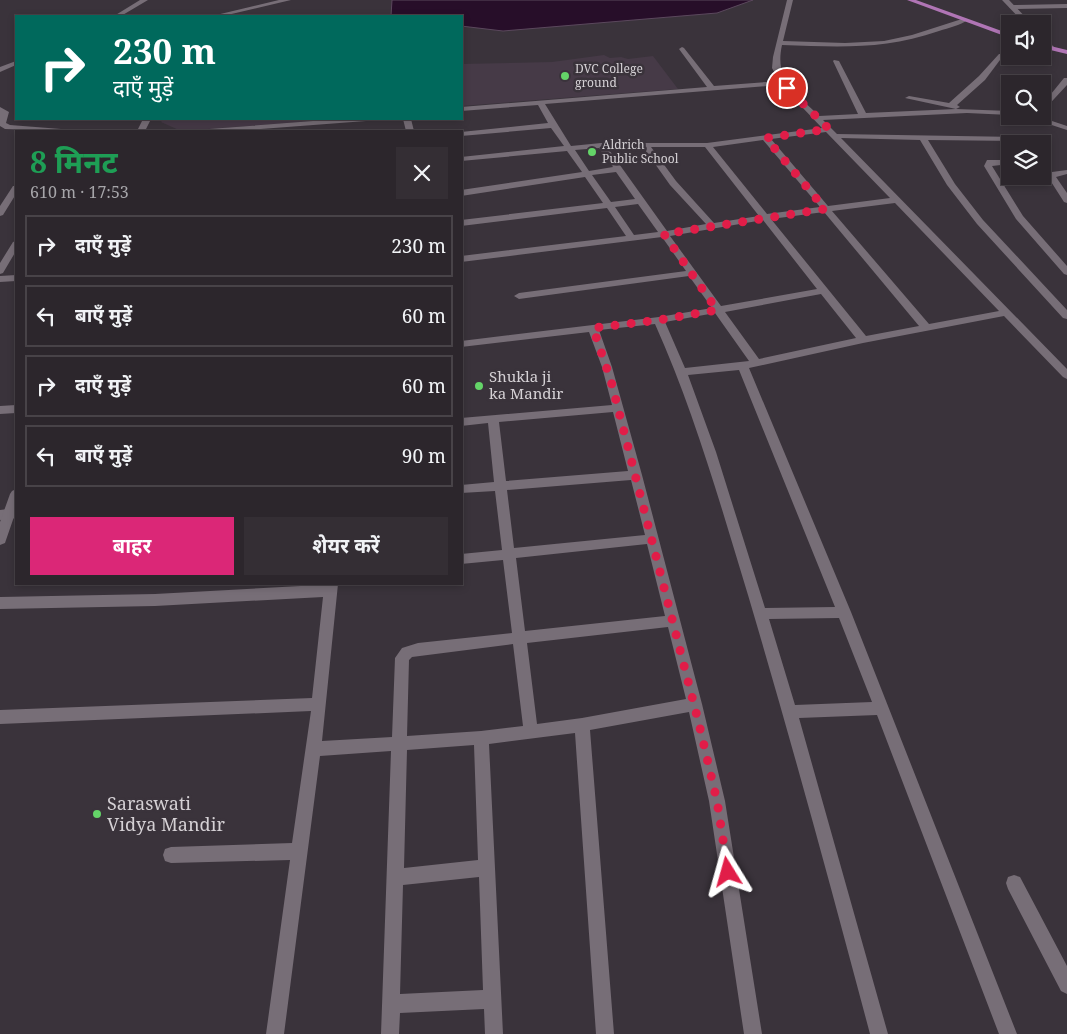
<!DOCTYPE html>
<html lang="hi">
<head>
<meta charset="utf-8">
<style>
	body { margin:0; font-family:"Noto Serif","Noto Sans Devanagari",serif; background:#342e34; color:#f1f3f6; height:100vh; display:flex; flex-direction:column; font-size:19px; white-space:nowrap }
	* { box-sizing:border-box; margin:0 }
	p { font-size:16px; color:#a6a5a9 }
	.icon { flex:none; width:28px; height:28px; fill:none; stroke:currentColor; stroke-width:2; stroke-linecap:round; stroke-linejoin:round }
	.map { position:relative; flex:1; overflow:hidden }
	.details { position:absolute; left:15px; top:130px; width:448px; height:455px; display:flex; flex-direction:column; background:#2c262c; border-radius:0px; box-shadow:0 2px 8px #0003,0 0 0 1px #484348 }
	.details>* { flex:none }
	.guide { position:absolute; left:15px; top:15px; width:448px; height:105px; border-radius:0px; box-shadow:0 2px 8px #0003,0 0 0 1px #484348; background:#00695c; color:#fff; overflow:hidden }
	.tools { position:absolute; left:1001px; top:15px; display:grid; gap:10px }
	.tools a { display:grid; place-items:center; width:50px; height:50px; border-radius:0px; background:#2c262c; box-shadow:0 2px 8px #0003,0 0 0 1px #484348; font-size:25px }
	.pin { position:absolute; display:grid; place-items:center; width:42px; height:42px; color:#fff; margin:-21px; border:2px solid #fff; border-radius:50%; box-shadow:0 1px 5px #0007 }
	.me { position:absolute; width:55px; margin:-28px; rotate:352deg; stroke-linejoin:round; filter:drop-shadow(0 0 4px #0008) }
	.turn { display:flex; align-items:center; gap:18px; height:105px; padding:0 15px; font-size:22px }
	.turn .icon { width:65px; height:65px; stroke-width:2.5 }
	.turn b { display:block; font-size:35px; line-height:42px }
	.round { display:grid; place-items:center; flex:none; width:52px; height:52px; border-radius:0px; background:#342e34 }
	.summary { display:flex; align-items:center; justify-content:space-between; height:85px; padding:0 15px }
	h1 { font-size:30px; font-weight:700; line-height:38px; color:#1e9e55 }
	.button { display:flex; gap:10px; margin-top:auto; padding:10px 15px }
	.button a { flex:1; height:58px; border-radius:0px; background:#db2777; color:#fff; font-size:20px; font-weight:700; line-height:58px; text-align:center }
	.button a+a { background:#342e34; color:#f1f3f6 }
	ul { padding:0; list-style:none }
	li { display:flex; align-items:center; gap:15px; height:62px; margin:0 10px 8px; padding:0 5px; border:2px solid #484348; border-radius:0px }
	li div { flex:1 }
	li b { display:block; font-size:19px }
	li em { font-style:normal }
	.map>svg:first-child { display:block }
	.built { fill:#463a47 }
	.water { fill:#270e29; stroke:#5b485d }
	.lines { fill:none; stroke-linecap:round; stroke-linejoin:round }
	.minor { fill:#776e77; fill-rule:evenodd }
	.tertiary { fill:#776e77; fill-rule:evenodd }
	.primary { fill:#b075b5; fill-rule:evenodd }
	.route { stroke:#e11d48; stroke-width:9; stroke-dasharray:0 16.2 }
	.poi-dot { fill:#64d468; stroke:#3a333b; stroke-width:2 }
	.labels { text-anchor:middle; stroke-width:5; stroke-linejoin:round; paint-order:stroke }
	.far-poi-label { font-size:12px; fill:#d5d1d5; stroke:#3a333b; text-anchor:start }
	.poi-label { font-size:15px; fill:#d5d1d5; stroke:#3a333b; text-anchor:start }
	.near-poi-label { font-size:18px; fill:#d5d1d5; stroke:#3a333b; text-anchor:start }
</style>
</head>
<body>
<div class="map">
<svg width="1067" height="1034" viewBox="0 0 1067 1034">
	<rect width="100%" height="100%" fill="#3a333b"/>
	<path class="built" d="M604,55L610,58L621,57L628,59L653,56L678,89L461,106V64L552,62Z
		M163,119H341L181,131L161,122Z"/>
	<path class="water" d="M392,0H753L717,13L503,31L461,26V16H391Z"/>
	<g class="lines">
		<path class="minor" d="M787,0H793L783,41L845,43L884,41L912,35L965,18L968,20C960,25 949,28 939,31C883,50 840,47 782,45C774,81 796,93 819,116L858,114L833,61L834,60L839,61L866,113L956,109L905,98L909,96L949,103L979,76L999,54H1003V56L985,80L957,105L960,107L956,109L1010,111V115L967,113L823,120L837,134L1025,137V141H1022L928,140L955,184L983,220L1067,310V319L1063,318L977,224L947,185L920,140L841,138L1067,369V379L1063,377L1004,316L863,343L749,368L851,612L1017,1034H999L877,715L799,718L888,1034H870C831,887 791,740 748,595C720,503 694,411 655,324L599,330L612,367L642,475L702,704L725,801L762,1034H744L709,801L689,712L590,730L614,1034H596L575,733L489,744L503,1034H485L484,1009L400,1013L399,1034H381L391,751L320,756L284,1034H266L290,860L171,863L165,861L163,855L165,849L171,847L292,843L311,711L0,724V710L312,698L323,597L155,606L0,609V597L155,594L338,584L322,741L392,737L395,658L402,648L418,643L512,633L503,560L461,564V554L502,550L495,491L461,493V485L494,482L488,423L461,426V418L612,405L602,367L589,332L461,347V341L659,317L712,308L689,276L519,299L514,296L519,293L686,271L662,237L461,262V256L626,236L607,208L461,226V220L603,203L585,177L461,196V190L582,172L567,151L461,161V157L564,146L551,128L461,136V132L548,123L538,105L461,111V107L707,87L679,49L682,47L684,48L714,86L779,81L772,68L773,57ZM781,85L822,128L707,143H601L571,146L545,104ZM826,132L890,198L828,206L771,139ZM763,140L820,207L767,214L713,147ZM607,147H643L670,185L706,224L667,231ZM651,147H705L759,216L714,223L676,181ZM599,148L613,167L589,171L575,150ZM616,172L635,199L611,202L592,175ZM895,203L999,311L929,324L832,211ZM638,204L658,232L634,235L615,207ZM824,212L919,326L866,336L771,219ZM763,220L817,289L721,306L670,236ZM821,294L856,338L759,359L725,312ZM715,313L749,361L685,368L665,322ZM739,370L835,607L765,608L716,452L688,375ZM613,412L628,471L506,481L499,422ZM631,480L645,535L514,548L507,490ZM647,544L665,616L525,631L516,558ZM839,618L872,702L795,705L769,619ZM668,627L686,699L582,718L537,724L527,643ZM513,644L523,726L481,731L407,736L409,660L412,657ZM474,745L478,860L404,868L407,750ZM479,877L483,990L400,994L403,885Z
			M1067,4V8L1012,9L1009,7L1012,5Z
			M1064,78H1067V85L1042,112V105Z
			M0,107L9,112L6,123L10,125L61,129L65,131L5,129L0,126Z
			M1024,116H1037L1067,126V130Z
			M339,119H370L366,121L236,131H205L209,129Z
			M403,119H411L414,131H406Z
			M987,160H1010V164L992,166L1023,216L1067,266V275L1064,274L1016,219L984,166Z
			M1042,167L1052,172L1067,170V174L1056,177L1067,193V203L1064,202L1048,177L1042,173Z
			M13,186H16V194L3,215L0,216V206Z
			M16,241V251L3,273L0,274V263L13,242Z
			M16,275V281L0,282V276Z
			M16,405V413L0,414V406Z
			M16,508V518L0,520V510Z
			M1014,875L1020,877L1067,966V994L1061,991L1008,889L1006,883L1008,877Z"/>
		<path class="tertiary" d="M140,0H148L121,16H114Z
			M279,0H291L223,16H212Z
			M1002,0H1009L1032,24H1025Z
			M1042,35L1055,48V50H1051L1042,42Z
			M16,61V65L0,72V67Z
			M143,119H151L145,131H137Z
			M16,489V511L6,540L5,543L0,545V522L10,494L12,491Z"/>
		<path class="primary" d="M907,0H916L1010,34V38Z
			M1042,44L1067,50V54L1042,48Z"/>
	</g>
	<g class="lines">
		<path class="route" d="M728,872L717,801L699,724L611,381L593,328L659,320L717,310L664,234L825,209L766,138L829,129L787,88"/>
	</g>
	<g class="poi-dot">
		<circle cx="565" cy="76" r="5"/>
		<circle cx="592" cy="152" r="5"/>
		<circle cx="479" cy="386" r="5"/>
		<circle cx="97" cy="814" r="5"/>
	</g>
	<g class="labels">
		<g class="far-poi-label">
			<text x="575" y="73">DVC College<tspan x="575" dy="14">ground</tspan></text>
			<text x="602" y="149">Aldrich<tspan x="602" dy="14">Public School</tspan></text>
		</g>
		<g class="poi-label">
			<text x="489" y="382">Shukla ji<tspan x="489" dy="17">ka Mandir</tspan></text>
		</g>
		<g class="near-poi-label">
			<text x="107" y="810">Saraswati<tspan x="107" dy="21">Vidya Mandir</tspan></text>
		</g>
	</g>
</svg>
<div class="tools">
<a><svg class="icon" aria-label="sound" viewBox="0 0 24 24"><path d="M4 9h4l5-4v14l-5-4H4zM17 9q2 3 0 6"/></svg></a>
<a><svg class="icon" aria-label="search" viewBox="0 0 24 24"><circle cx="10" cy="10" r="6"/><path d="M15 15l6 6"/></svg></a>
<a><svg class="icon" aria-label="layers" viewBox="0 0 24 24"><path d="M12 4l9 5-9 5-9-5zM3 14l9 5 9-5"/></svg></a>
</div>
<div class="pin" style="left:787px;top:88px;background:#d93025"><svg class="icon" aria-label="arrive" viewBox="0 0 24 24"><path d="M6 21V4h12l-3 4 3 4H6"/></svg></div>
<svg class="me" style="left:728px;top:872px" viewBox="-20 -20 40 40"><path d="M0-17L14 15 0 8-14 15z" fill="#e11d48" stroke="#fff" stroke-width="4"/></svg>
<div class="guide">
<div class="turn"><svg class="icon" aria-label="right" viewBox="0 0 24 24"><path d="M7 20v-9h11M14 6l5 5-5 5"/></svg><div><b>230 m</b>दाएँ मुड़ें</div></div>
</div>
<section class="details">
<div class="summary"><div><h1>8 मिनट</h1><p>610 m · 17:53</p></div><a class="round"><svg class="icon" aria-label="close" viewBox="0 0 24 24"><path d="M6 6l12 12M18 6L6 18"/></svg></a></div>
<ul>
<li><svg class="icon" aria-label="right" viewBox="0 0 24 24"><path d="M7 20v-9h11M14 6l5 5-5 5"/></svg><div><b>दाएँ मुड़ें</b></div><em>230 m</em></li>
<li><svg class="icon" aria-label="left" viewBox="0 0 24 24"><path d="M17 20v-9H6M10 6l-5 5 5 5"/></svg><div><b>बाएँ मुड़ें</b></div><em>60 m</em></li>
<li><svg class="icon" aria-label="right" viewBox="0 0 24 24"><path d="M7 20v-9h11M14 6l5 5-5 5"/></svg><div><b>दाएँ मुड़ें</b></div><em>60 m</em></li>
<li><svg class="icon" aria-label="left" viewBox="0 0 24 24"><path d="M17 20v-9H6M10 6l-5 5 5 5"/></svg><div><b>बाएँ मुड़ें</b></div><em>90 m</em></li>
</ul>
<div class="button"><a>बाहर</a><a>शेयर करें</a></div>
</section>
</div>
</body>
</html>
